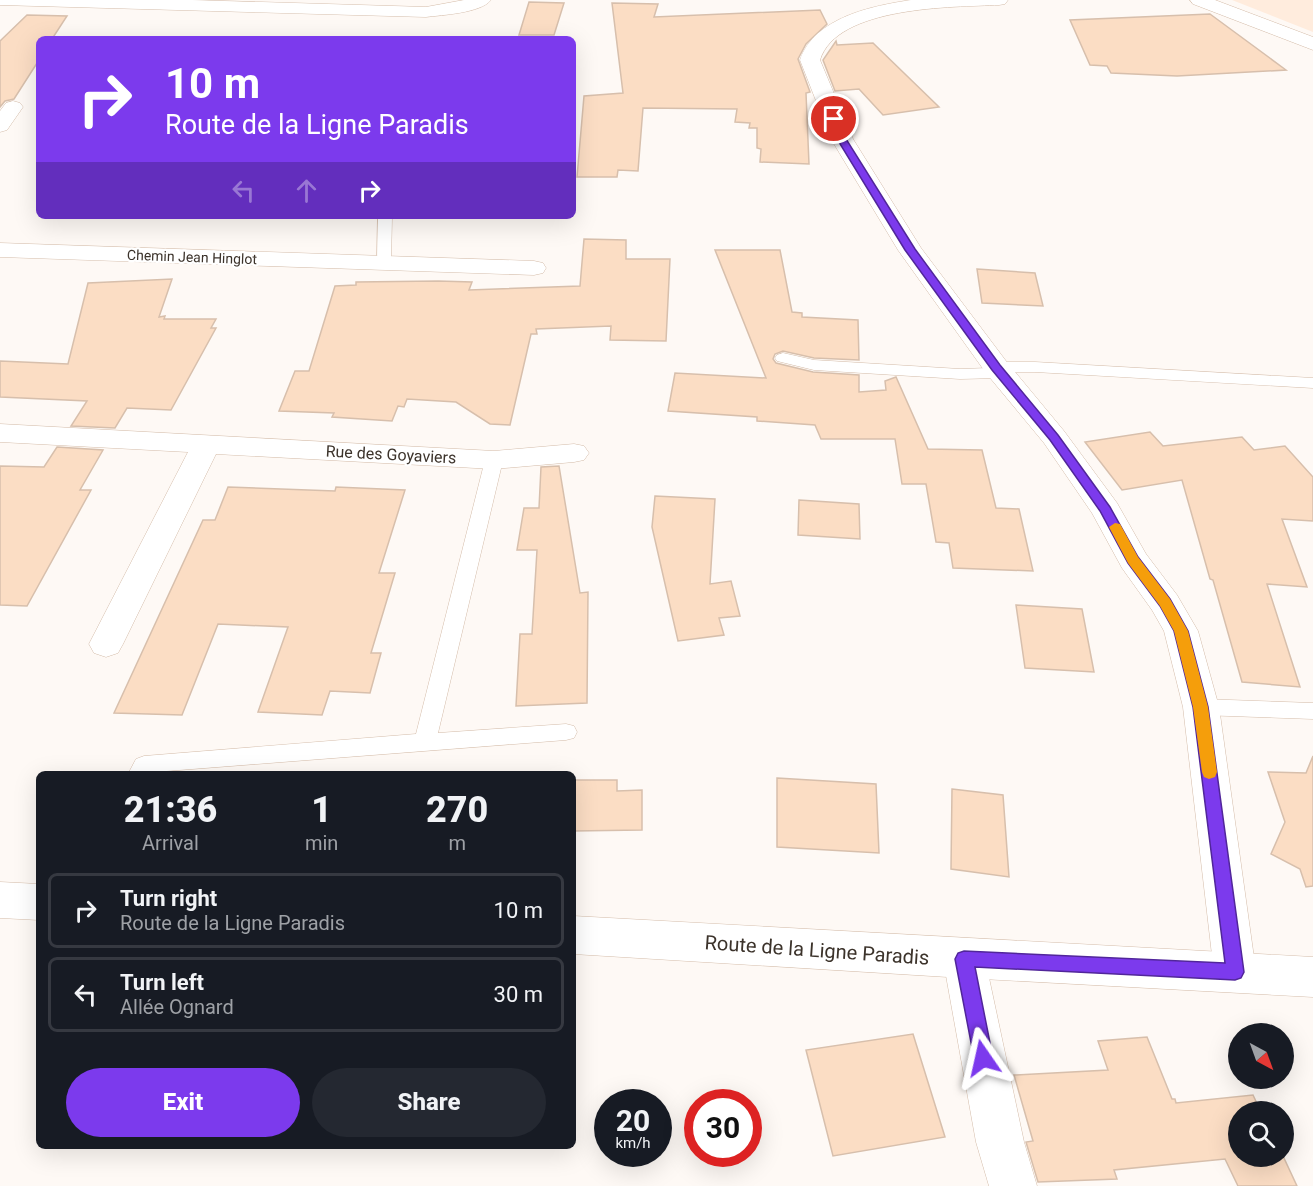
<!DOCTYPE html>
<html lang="en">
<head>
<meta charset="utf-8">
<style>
	body { margin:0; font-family:Roboto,sans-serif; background:#242831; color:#f1f3f6; height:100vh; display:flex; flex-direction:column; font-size:22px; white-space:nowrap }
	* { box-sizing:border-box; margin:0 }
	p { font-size:20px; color:#9ea1a6 }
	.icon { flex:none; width:33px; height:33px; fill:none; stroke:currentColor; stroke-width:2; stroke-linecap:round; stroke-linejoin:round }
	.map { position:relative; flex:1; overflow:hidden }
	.drawer { position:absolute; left:36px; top:771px; width:540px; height:378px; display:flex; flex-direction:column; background:#171b24; border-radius:9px; box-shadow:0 6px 24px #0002 }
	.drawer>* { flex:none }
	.hud { position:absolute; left:36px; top:36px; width:540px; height:183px; border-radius:9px; box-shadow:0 6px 24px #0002; background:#7c3aed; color:#fff; overflow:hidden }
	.needle { width:39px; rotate:139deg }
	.controls { position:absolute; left:1228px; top:1023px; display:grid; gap:12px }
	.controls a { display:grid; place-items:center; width:66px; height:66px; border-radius:50%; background:#171b24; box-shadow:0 6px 24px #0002; font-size:30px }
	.speed { position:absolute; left:594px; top:1089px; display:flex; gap:12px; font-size:30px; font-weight:700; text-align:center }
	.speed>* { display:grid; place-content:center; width:78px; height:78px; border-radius:50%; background:#171b24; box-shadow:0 6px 24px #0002; line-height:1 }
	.speed small { font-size:15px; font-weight:400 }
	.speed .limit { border:9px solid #d22; background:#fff; color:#111 }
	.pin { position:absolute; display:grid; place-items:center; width:51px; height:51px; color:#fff; margin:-26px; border:3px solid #fff; border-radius:50%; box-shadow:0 2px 6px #0007 }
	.me { position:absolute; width:66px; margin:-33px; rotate:349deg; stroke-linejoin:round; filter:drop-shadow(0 0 4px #0008) }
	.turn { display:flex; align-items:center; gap:21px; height:126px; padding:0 30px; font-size:27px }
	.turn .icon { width:78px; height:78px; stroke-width:2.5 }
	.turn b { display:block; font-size:42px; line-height:51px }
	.lanes { display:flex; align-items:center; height:57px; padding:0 30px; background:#0003; justify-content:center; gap:30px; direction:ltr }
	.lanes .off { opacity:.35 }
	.eta { display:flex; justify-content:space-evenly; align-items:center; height:102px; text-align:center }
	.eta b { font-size:36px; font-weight:800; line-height:42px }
	.action { display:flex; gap:12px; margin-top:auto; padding:12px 30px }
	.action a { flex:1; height:69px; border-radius:36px; background:#7c3aed; color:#fff; font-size:24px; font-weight:800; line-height:69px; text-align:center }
	.action a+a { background:#242831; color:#f1f3f6 }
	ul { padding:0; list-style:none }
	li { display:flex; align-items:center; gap:18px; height:75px; margin:0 12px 9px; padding:0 18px; border:3px solid #363941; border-radius:9px }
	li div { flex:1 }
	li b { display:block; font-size:22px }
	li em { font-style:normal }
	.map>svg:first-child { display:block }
	.built { fill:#ffecdd }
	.building { fill:#fbddc4; stroke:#d7bfac; stroke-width:1.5 }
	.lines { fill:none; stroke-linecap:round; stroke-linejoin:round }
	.service-casing { stroke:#d4bca9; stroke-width:1 }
	.minor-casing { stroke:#d4bca9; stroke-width:1 }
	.secondary-casing { stroke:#d4bca9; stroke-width:1 }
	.service { fill:#fff; fill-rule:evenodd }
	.minor { fill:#fff; fill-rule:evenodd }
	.secondary { fill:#fff; fill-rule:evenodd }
	.route { fill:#7c3aed; stroke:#51269a; stroke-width:1.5 }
	.slow { fill:#f59e0b }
	.labels { text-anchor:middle; stroke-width:4.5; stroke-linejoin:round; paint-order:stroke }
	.far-street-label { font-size:14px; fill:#3c332b; stroke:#fff }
	.street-label { font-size:16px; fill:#3c332b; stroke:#fff }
	.near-street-label { font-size:20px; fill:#3c332b; stroke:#fff }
</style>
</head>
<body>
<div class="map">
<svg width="1313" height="1186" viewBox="0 0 1313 1186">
	<rect width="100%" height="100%" fill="#fef9f5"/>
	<path class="built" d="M1232,0H1313V32Z"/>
	<path class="building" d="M529,2L564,3L554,35H519Z
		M612,3L658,4L654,17L820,10L827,24L806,44L798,59L810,92L806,93L809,164L760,162L761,149L757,148V128H749L750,123L735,122L737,109L643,108L638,171L618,170L617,177H577L584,96L623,93Z
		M1210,14L1286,70L1177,76L1111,73L1107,66L1090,65L1070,20Z
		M27,15L67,16L52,39H39V60L14,99L5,101L0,107V41Z
		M836,41L837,45L873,43L939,107L883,115L859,89L835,91L823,60Z
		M584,239L626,240V259H670L666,341L610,340L611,326L536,329L537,334H531L510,425L490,424L456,402L407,399L404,407L398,406L392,421L332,417L334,413L279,411L295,371H309L335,286L356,285V282L438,281L472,282L469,290L580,286Z
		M715,250H780L792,312L802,313V317L858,320L859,360L814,358L783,351L775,354L773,359L776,363L813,372L859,375V392L886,390L885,381L896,377L928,449L982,450L996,508L1019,509L1033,571L953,568L949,543L936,542L926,484H902L895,439H821L815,425L757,421V417L668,411L675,373L766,378Z
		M977,269L1035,273L1043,306L982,303Z
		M172,279L159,317L165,316L164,319H216L211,328H216L171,410L127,408L115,428L71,426L87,401L0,397V361L68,364L88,283Z
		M1150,432L1163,446L1242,437L1254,450L1285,446L1313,477V521L1282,519L1307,587L1267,584L1300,687L1242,682L1213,580L1210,579L1182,480L1122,490L1085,442Z
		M57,447L103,450L80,490H91L27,606L0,605V466L44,467Z
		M559,466L580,593L588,592L587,703L516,706L520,634H532L537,550H517L524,508H539L541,467Z
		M228,487L335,491L336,487L405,490L379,573H395L371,653H381L370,693L330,691L322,715L258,712L288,627L218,624L182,715L114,713L203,520H215Z
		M655,496L715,499L710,584L731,581L740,616L719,618L724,635L678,641L652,527Z
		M799,500L859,504L860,539L798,535Z
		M1016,605L1082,609L1094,672L1025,668Z
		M1313,756V886L1306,887L1300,869L1271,854L1285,822L1268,772L1306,773Z
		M777,778L876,784L879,853L777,847Z
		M573,780H617V791L642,790V830L573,831Z
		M952,789L1003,795L1009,877L951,869Z
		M913,1034L945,1137L833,1156L806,1050Z
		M1147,1037L1172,1099H1175L1176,1103L1253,1095L1261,1112H1239V1156H1283L1297,1186H1238L1225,1159L1114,1170L1117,1179L1038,1182L1026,1142L1033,1141L1014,1075L1108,1070L1098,1041Z"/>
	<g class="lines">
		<defs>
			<path id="service" d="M378,216H392L391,264L384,268L377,264Z
				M783,353L814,360L960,369L989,368L990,364L996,362H1035L1313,378V388L1035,372H1007L1006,376L1000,378L960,379L814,370L777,361L775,358L777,355Z
				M494,454L500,456L503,460L438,733L566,724L574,726L577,732L574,738L566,740L128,774L136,759L144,756L416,734L485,460L488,456Z
				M1201,699L1313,703V719L1201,715L1193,713L1190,707L1193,701Z"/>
			<path id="minor" d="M0,0H192L426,7L464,0H491C481,13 442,15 426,17L0,5Z
				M911,0H1008L1005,4L999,5C953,7 837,6 820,60L853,139L921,248L1006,361L1064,431L1117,503L1146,554L1177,595L1198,631L1219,707L1256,972L1250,986L1235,992L1220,986L1214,972L1183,707L1164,631L1152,610L1122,568L1092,513L1044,443L986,373L898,250L831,139L800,60C815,17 872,6 911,0Z
				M1190,0H1215L1313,37V50L1193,4Z
				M13,101L20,103L23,107L7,130L0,132V111L6,103Z
				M0,243L534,261L543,263L546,268L543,273L534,275L0,257Z
				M0,424L494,451L574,444L584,446L589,453L584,460L574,462L494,469L216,454L123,644L118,653L106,657L94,653L89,644L188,452L0,442Z
				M964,940L979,945L985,959L1024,1142L1037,1186H989L976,1142L943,959L949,945Z"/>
			<path id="secondary" d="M0,882L39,884V920L0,918Z
				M573,916L1313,957V997L964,978L573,954Z"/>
		</defs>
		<use href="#service" class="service-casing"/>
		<use href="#minor" class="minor-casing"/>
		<use href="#secondary" class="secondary-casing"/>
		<use href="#service" class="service"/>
		<use href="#minor" class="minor"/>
		<use href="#secondary" class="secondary"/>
	</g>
	<path class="route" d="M834,116L839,119L846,139L915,249L1000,365L1058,435L1110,507L1138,557L1170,599L1188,631L1208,707L1244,972L1241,978L1235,980L975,967L993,1058L990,1065L983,1067L977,1065L974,1058L955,959L958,953L964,951L1225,963L1193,707L1174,631L1160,606L1128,563L1100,511L1050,440L992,370L905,250L837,139L830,119Z"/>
	<path class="slow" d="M1115,523L1120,524L1138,557L1170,599L1188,631L1208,707L1217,772L1215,777L1209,779L1204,777L1202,772L1193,707L1174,631L1160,606L1128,563L1109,527Z"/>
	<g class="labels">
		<g class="far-street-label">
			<text transform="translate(192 257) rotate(2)" y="5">Chemin Jean Hinglot</text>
		</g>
		<g class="street-label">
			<text transform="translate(391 454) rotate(3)" y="6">Rue des Goyaviers</text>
		</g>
		<g class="near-street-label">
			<text transform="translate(817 950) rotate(4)" y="7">Route de la Ligne Paradis</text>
		</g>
	</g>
</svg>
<div class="controls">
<a><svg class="needle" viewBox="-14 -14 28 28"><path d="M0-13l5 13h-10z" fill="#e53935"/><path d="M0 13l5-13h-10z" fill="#9ea1a6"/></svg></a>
<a><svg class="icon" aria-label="search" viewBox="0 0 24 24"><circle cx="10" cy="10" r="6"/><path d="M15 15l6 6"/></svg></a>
</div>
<div class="speed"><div>20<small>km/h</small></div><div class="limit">30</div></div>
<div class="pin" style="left:834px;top:119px;background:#d93025"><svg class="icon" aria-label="arrive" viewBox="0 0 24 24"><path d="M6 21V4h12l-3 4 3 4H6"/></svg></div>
<svg class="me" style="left:983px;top:1058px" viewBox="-20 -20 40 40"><path d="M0-17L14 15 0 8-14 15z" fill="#7c3aed" stroke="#fff" stroke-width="4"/></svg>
<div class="hud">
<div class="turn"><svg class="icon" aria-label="right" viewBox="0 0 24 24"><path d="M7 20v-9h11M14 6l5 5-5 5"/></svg><div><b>10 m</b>Route de la Ligne Paradis</div></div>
<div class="lanes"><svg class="icon off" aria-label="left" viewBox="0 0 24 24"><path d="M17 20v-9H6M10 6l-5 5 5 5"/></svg><svg class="icon off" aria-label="ahead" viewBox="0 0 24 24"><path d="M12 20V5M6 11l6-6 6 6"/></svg><svg class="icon" aria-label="right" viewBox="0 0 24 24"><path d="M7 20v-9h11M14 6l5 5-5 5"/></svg></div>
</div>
<section class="drawer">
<div class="eta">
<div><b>21:36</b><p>Arrival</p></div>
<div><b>1</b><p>min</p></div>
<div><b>270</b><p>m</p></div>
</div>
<ul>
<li><svg class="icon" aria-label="right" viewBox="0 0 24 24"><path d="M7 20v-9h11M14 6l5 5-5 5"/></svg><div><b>Turn right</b><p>Route de la Ligne Paradis</p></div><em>10 m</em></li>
<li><svg class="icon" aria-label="left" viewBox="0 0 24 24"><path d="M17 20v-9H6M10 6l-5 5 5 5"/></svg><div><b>Turn left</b><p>Allée Ognard</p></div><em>30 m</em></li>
</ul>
<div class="action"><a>Exit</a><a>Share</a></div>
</section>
</div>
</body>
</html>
